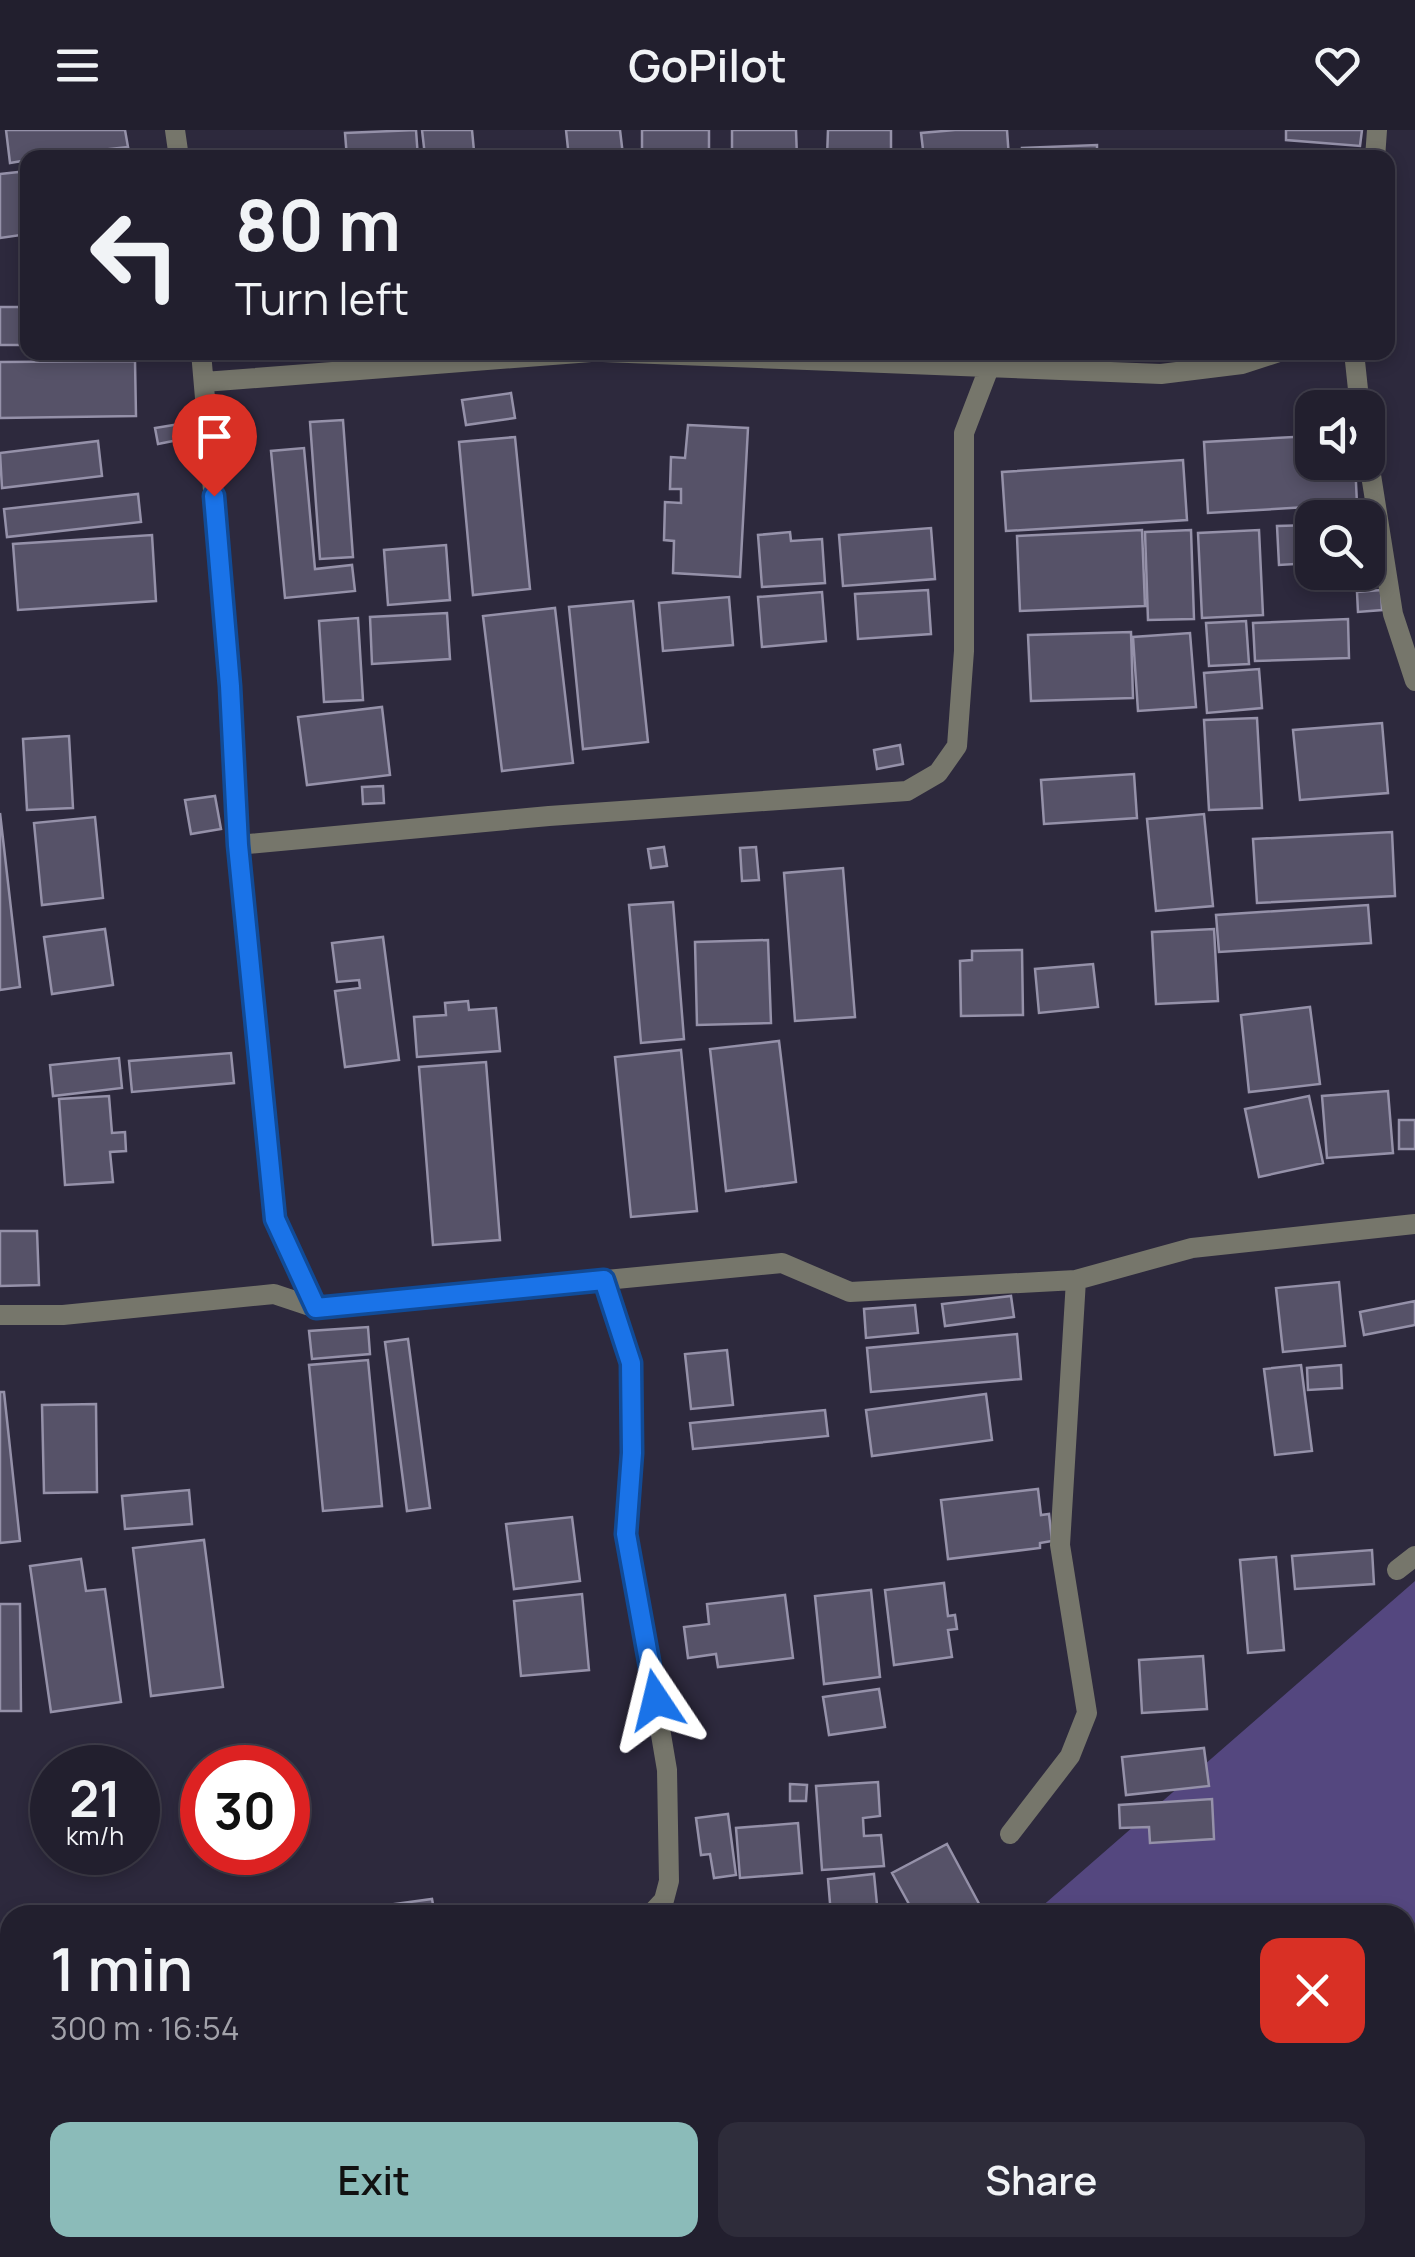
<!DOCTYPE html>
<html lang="en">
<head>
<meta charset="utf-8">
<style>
	body { margin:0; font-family:Manrope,sans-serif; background:#2e2c3a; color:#f1f3f6; height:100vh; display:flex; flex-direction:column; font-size:38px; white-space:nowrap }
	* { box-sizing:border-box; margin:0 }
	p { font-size:32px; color:#a2a2aa }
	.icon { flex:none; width:55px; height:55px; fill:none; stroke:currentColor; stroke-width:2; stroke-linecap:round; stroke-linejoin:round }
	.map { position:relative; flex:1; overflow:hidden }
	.side { position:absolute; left:0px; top:1775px; width:1415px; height:352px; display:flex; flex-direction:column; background:#221f2e; border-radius:30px 30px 0 0; box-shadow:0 5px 15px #0003,0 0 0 2px #3f3d4a }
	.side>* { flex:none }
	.hud { position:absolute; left:20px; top:20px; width:1375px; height:210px; border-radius:20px; box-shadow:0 5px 15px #0003,0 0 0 2px #3f3d4a; background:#221f2e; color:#f1f3f6; overflow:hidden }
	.controls { position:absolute; left:1295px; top:260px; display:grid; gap:20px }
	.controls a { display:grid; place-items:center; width:90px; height:90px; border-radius:20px; background:#221f2e; box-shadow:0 5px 15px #0003,0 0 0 2px #3f3d4a; font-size:50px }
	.speed { position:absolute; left:30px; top:1615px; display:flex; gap:20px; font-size:50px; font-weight:700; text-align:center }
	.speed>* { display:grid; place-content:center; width:130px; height:130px; border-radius:50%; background:#221f2e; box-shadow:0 5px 15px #0003,0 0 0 2px #3f3d4a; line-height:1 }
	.speed small { font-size:25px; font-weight:400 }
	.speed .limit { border:15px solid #d22; background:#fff; color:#111 }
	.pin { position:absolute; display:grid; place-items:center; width:85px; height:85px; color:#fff; margin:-102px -42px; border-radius:50% 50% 50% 0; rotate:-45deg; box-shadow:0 0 10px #0007 }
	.pin .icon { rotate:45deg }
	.me { position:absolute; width:110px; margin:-55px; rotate:350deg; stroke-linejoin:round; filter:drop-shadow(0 0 8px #0008) }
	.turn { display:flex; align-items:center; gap:35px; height:210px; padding:0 50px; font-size:45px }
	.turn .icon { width:130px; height:130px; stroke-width:2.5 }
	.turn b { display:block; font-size:70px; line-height:85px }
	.round { display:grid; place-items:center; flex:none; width:105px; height:105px; border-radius:20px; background:#2e2c3a }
	.headline { display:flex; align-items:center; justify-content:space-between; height:170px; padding:0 50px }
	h1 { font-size:60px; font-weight:600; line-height:75px }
	.primary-button { display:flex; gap:20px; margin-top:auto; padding:20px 50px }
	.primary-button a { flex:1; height:115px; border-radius:20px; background:#8bbbb9; color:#111; font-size:40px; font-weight:600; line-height:115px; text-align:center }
	.primary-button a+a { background:#2e2c3a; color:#f1f3f6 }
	header { display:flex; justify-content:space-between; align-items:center; height:130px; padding:0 50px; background:#221f2e; font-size:45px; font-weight:600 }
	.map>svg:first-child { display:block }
	.green { fill:#54477f }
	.building { fill:#565268; stroke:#9591a9; stroke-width:2.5 }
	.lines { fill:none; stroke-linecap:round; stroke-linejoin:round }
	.street { stroke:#76766b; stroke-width:20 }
	.route-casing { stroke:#114b97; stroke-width:25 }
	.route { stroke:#1a73e8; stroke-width:18 }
</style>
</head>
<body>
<header><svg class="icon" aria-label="menu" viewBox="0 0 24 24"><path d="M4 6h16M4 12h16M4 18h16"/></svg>GoPilot<svg class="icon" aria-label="heart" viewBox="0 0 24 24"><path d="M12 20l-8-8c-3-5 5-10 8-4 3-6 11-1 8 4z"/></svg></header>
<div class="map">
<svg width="1415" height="2127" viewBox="0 0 1415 2127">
	<rect width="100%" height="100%" fill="#2d293d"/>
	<path class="green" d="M1415,1451V2127H621L633,2118H1405V1785H1032Z"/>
	<path class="building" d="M6,0H125L128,17L28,28V30L10,33Z
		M416,0L418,28H347L345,3Z
		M422,0H472L474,21L425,26Z
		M566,0H620L623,25L569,28Z
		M642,0H709V28H642Z
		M732,0H796L797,28H732Z
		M828,0H891V28H827Z
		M955,0H1007L1009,28H924L921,3Z
		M1286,0H1362L1360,16L1286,10Z
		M1097,15V28H1023L1022,18Z
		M28,41V104L0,108V44Z
		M0,177H28V215H0Z
		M135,231L136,286L0,288V232Z
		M511,263L515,288L466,295L462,270Z
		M343,290L353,427L320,429L310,292Z
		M180,294L183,309L158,314L155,298Z
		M688,295L748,298L740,447L673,443L674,411L664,410L665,372L681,373V359H670L671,327L685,328Z
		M1312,306V332H1355L1357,374L1208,383L1204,312Z
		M515,307L530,459L473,465L459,312Z
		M98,311L102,346L2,358L0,323Z
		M304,318L315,439L352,435L355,461L285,468L271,321Z
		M1183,330L1187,390L1006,401L1002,342Z
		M138,364L141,392L7,407L4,379Z
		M1312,395V433L1279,435L1277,396Z
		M931,398L935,449L843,456L839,405Z
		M1142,400L1145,476L1020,481L1017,406Z
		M1191,400L1194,489L1148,490L1145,402Z
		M1259,400L1263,485L1202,488L1198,403Z
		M790,402L791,411L822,409L825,453L762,457L758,405Z
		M152,405L156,471L18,480L13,414Z
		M446,415L450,470L388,475L384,420Z
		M928,460L931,504L858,509L855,464Z
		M1381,460L1382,480L1358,482L1357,462Z
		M822,462L826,511L762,517L758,467Z
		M729,467L733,515L663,521L659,473Z
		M633,471L648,612L583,619L569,477Z
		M555,478L573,633L502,641L483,486Z
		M447,483L450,529L372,534L370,487Z
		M358,488L363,570L324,572L319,491Z
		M1348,489L1349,528L1255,531L1253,493Z
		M1246,491L1249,534L1209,536L1206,493Z
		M1131,502L1133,568L1031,571L1028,505Z
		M1190,503L1196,577L1138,581L1133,507Z
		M1259,539L1262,578L1207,583L1204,543Z
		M382,577L390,645L307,655L298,587Z
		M1257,588L1262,678L1209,680L1204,590Z
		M1382,593L1388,663L1300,670L1293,600Z
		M69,606L73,678L27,680L23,609Z
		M900,615L903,634L877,639L874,620Z
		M1134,644L1137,688L1044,694L1041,650Z
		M383,656L384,673L363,674L362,657Z
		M215,666L221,699L191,704L185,670Z
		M0,683L20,857L0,860Z
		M1204,684L1213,776L1156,781L1147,689Z
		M95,687L103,768L42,775L34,693Z
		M1392,702L1395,766L1257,773L1253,709Z
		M664,717L667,736L651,738L648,719Z
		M756,717L759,750L742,751L740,718Z
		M843,738L855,887L795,891L784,743Z
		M673,772L684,909L641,913L629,775Z
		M1368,775L1371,813L1219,822L1216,785Z
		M105,799L113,855L52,864L44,807Z
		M1214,799L1218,871L1156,874L1152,802Z
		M383,807L399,930L345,937L335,861L360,858L359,850L337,852L332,813Z
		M768,810L771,893L697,895L695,812Z
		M1022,820L1023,885L961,886L960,831L972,830V821Z
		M1093,834L1098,877L1039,883L1035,839Z
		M468,871L469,880L496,878L500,921L417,927L414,887L446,885L445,873Z
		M1310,877L1320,954L1249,962L1241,885Z
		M779,911L796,1052L726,1061L710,919Z
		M681,920L697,1081L631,1087L615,927Z
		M231,923L234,953L132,962L129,931Z
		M119,928L122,958L53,966L50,935Z
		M486,932L500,1110L433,1115L419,937Z
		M1388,961L1393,1023L1327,1028L1322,966Z
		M109,966L112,1003L125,1002L126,1021L110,1022L113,1052L65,1055L59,969Z
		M1309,966L1323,1033L1259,1047L1245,979Z
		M1399,990H1415V1019H1399Z
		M0,1101H37L39,1155L0,1156Z
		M1339,1152L1345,1216L1283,1222L1276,1158Z
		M1011,1166L1014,1187L945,1196L942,1174Z
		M1415,1171V1195L1364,1205L1360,1182Z
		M915,1175L918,1203L866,1208L864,1179Z
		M368,1197L370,1224L312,1229L309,1201Z
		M1017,1204L1021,1249L871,1262L867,1218Z
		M408,1209L430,1378L407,1381L385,1212Z
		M727,1220L733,1275L691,1279L685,1224Z
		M368,1230L382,1376L323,1381L309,1235Z
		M1301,1235L1312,1321L1275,1325L1264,1239Z
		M1341,1235L1342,1258L1308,1260L1307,1238Z
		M0,1262H4L20,1411L0,1413Z
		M986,1264L992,1310L872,1326L866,1280Z
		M96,1274L97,1362L44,1363L42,1275Z
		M825,1280L828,1306L693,1319L690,1293Z
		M1038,1359L1041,1385L1049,1384L1052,1411L1040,1413V1418L948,1429L941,1370Z
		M189,1360L192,1394L125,1399L122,1366Z
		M572,1387L580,1451L514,1459L506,1394Z
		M204,1410L223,1557L151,1566L133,1418Z
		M1372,1420L1374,1454L1295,1459L1292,1426Z
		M1276,1427L1284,1520L1248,1523L1240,1430Z
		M81,1429L86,1461L105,1459L121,1572L51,1582L30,1436Z
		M944,1453L948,1486L955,1485L957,1499L948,1500L952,1527L894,1535L885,1460Z
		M871,1460L880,1547L824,1554L815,1466Z
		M582,1464L589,1540L521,1546L514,1471Z
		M785,1465L793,1528L718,1537L716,1524L688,1528L684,1497L709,1494L707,1474Z
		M0,1474H20L21,1581H0Z
		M1203,1526L1207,1579L1142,1583L1139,1530Z
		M879,1559L885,1597L829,1605L823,1567Z
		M1204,1618L1209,1656L1126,1665L1122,1627Z
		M878,1652L880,1686L863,1688L864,1706L881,1705L884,1736L822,1740L816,1656Z
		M790,1654L807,1655L806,1671H790Z
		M1212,1669L1214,1709L1150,1713L1149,1697L1120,1698L1119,1675Z
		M728,1684L736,1745L714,1748L710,1724L701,1725L696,1688Z
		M798,1693L802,1743L740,1748L736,1698Z
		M947,1714L985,1785H915L892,1743Z
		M874,1744L878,1785H831L828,1749Z
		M432,1769L435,1785H359L358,1779Z
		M263,2118H313V2127H263Z"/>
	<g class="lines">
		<path class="street" d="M175,0L179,28
			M1375,28L1377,0
			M201,222L230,556L238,715L275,1089L316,1178
			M603,222L1161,244L1242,234L1279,222
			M1354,222L1360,278
			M204,252L591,222
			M1368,326L1393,484L1415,551
			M238,715L549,686L907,661L938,643L957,616L964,521V303L989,238
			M604,1150L631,1233L632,1323L627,1404L667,1640L669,1751L664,1770L650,1785
			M0,1185H63L274,1164L316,1178L782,1133L850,1162L1076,1150L1192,1118L1415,1094
			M1397,1440L1415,1426
			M1010,1704L1070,1626L1087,1583L1060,1415L1076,1150"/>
	</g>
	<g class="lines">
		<defs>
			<path id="route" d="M214,366L230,556L238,715L275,1089L316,1178L604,1150L631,1233L632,1323L626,1404L656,1570"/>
		</defs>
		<use href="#route" class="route-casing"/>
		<use href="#route" class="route"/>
	</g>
</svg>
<div class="controls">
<a><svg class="icon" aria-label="sound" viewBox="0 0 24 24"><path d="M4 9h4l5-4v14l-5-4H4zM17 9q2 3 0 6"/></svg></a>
<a><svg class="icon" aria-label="search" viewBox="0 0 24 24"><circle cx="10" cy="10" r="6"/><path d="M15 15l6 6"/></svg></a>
</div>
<div class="speed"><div>21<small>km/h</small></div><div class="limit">30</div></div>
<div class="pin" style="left:214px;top:366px;background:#d93025"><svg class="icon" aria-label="arrive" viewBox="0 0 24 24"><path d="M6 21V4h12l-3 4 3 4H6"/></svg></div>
<svg class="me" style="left:656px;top:1570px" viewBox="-20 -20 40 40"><path d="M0-17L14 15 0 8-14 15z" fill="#1a73e8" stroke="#fff" stroke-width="4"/></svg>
<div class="hud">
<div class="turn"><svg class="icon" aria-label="left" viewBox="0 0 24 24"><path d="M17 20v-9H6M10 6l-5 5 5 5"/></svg><div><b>80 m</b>Turn left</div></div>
</div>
<section class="side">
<div class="headline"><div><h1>1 min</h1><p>300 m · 16:54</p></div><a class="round" style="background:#d93025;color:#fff"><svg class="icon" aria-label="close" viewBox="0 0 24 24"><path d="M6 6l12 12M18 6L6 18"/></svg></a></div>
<div class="primary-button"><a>Exit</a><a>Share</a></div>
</section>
</div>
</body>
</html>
